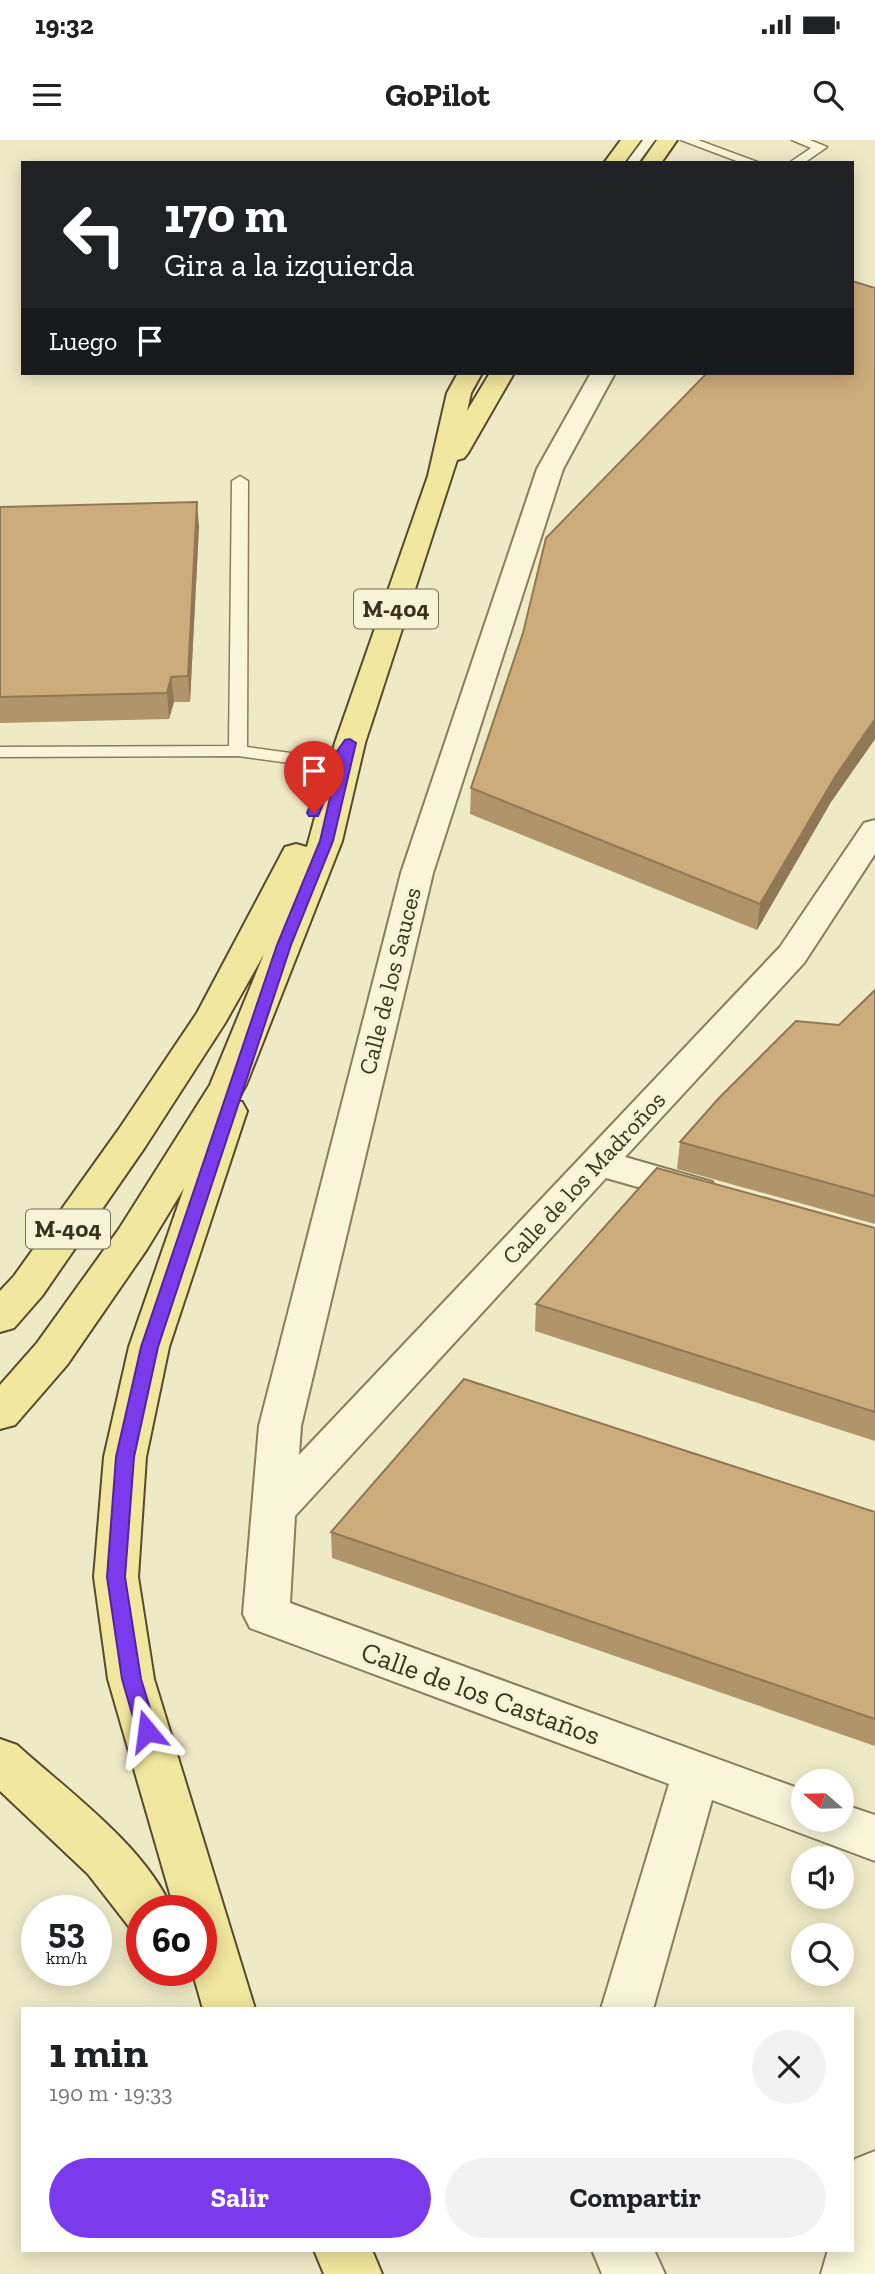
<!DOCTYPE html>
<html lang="es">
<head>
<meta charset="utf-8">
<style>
	body { margin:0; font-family:"Zilla Slab",serif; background:#f2f2f2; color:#202124; height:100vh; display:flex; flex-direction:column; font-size:26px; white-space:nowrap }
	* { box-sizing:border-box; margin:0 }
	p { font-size:23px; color:#757577 }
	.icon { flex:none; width:38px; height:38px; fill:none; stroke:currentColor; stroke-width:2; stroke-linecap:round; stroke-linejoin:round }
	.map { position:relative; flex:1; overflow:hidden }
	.sheet { position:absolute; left:21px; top:1867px; width:833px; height:245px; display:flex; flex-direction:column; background:#fff; border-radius:0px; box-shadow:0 4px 18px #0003 }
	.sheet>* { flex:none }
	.top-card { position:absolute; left:21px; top:21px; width:833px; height:214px; border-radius:0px; box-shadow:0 4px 18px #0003; background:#202124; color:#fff; overflow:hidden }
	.needle { width:46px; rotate:290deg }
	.tools { position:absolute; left:791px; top:1629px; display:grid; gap:14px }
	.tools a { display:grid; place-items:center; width:63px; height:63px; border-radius:50%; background:#fff; box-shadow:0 4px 18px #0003; font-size:35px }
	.speed { position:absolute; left:21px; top:1755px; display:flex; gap:14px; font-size:35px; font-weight:700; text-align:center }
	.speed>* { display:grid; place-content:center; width:91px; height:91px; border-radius:50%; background:#fff; box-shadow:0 4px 18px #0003; line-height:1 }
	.speed small { font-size:18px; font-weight:400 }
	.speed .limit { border:10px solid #d22; background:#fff; color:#111 }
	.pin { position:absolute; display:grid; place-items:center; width:60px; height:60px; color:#fff; margin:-72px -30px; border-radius:50% 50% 50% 0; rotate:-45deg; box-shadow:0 0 7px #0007 }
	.pin .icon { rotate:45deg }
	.me { position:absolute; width:77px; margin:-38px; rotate:344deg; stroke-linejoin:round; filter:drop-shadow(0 0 5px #0008) }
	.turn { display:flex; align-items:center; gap:24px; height:147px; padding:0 28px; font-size:32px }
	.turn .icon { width:91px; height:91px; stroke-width:2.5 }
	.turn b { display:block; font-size:49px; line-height:60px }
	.then { display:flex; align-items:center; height:66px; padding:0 28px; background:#0003; gap:14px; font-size:26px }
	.round { display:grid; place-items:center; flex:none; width:74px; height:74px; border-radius:37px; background:#f2f2f2 }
	.head { display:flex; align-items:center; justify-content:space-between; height:119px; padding:0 28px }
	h1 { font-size:42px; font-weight:700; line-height:52px }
	.cta { display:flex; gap:14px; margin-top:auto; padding:14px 28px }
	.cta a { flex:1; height:80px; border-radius:42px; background:#7c3aed; color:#fff; font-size:28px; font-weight:700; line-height:80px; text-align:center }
	.cta a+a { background:#f2f2f2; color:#202124 }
	.status { display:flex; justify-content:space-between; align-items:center; height:49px; padding:0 35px; background:#fff; direction:ltr }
	.status svg { height:19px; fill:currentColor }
	header { display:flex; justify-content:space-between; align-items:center; height:91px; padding:0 28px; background:#fff; font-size:32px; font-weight:700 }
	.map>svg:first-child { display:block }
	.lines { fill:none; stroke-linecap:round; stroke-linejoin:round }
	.lane-casing { stroke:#8b7d5b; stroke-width:3 }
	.street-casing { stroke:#8b7d5b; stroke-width:4 }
	.primary-casing { stroke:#584a2f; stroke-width:4 }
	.lane { fill:#f9f5d9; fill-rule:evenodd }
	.street { fill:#f9f5d9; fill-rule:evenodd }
	.primary { fill:#f2e79e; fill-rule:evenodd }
	.wall { fill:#b0946a }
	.shaded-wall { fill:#907856 }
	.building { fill:#cdac7b; stroke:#907856; stroke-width:2 }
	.route { fill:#7c3aed; stroke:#51269a; stroke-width:2 }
	.labels { text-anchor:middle; stroke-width:7; stroke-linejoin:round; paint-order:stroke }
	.shield { fill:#f6f3d6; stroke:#736b56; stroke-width:2 }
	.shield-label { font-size:23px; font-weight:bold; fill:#3b311f }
	.street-label { font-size:24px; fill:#3b311f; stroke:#f6f3d6 }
	.near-street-label { font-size:28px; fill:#3b311f; stroke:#f6f3d6 }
</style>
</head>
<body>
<div class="status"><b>19:32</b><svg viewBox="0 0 49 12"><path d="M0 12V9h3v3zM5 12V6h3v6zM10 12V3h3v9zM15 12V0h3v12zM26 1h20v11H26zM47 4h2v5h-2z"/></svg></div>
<header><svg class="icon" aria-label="menu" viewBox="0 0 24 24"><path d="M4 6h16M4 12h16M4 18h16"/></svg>GoPilot<svg class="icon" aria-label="search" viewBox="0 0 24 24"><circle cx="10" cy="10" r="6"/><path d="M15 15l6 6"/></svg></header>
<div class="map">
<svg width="875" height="2134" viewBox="0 0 875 2134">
	<rect width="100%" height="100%" fill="#efeac6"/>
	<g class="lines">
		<defs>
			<path id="lane" d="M643,0H655L638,23H626Z
				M681,0H698L760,23H742Z
				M792,0H810L827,7L804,23H789L811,8Z
				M240,336L248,341L247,607L334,619L340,620L343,624L340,628L334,629L238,616L0,617V607L229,606L232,341Z"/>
			<path id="street" d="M591,233H615L563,329L433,733L301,1286L299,1315L780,807L864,683L875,680V714L804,823L625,1017L712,1042L717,1051L712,1060L698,1064L606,1038L295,1376L290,1463L803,1650V1680H842V1664L875,1675V1721L712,1660L653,1869H601L669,1644L250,1488L243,1474L259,1286L401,733L537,329Z
				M875,2011V2134H821L828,2110H852V2027L855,2019Z
				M592,2110H654L665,2134H602Z"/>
			<path id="primary" d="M621,0H641L624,23H604Z
				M657,0H677L661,23H641Z
				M458,233H482L471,253L467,271L490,233H514L468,313L464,318L457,320L365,603L342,701L246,945L237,961L242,962L247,971L169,1207L146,1317L138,1437L154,1539L255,1869H203L192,1830H201V1771H175L108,1539L94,1437L104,1317L129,1207L184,1048L147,1109L67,1225L15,1285L0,1289V1245L37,1203L119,1089L210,945L264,814L225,883L145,1007L42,1156L14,1188L0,1192V1151L14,1136L119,989L197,873L285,707L296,704L307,707L335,603L428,336L447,253Z
				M0,1599L17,1605C69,1652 145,1706 173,1771H142V1792L130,1788L88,1734L0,1651Z
				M314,2110H372L382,2134H324Z"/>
		</defs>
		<use href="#lane" class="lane-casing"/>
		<use href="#street" class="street-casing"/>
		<use href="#primary" class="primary-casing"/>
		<use href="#lane" class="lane"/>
		<use href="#street" class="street"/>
		<use href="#primary" class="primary"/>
	</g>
	<path class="wall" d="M875,148V599L831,662L757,790L470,674L471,648Z
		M0,367L199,386L190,562H174L169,579L0,583Z
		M875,850V1084L677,1029L680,1002L839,885Z
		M875,1088V1301L535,1191L536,1164Z
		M875,1372V1606L332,1418L331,1392Z"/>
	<path class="shaded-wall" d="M197,362L199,386L190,562L188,536Z
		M171,537L174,562L169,579L167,553Z
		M875,579V599L831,662L757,790L760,764L835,637Z"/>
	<path class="building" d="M852,141L875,148V579L835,637L760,764L471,648L523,493L546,398L707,233H852Z
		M197,362L188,536L171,537L167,553L0,557V367Z
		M875,850V1056L680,1002L719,958L796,881L839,885Z
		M657,1028L875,1088V1272L536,1164Z
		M464,1239L875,1372V1579L331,1392Z"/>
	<path class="route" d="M350,599L356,603L333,701L291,805L158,1207L134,1317L125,1437L141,1539L157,1591L154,1597L147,1599L140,1597L137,1591L122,1539L107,1437L116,1317L141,1207L277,805L320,701L335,636L318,676H309L307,673L328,624L345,600Z"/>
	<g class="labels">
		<g class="shield">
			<rect x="354" y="449.5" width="84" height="39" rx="5"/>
			<rect x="26" y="1069.5" width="84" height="39" rx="5"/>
		</g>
		<g class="shield-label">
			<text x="396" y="477">M-404</text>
			<text x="68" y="1097">M-404</text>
		</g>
		<g class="street-label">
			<text transform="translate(390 841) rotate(-76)" y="8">Calle de los Sauces</text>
			<text transform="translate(584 1038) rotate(-47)" y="8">Calle de los Madroños</text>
		</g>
		<g class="near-street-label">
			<text transform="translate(481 1553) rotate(20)" y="10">Calle de los Castaños</text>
		</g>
	</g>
</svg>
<div class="tools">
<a><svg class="needle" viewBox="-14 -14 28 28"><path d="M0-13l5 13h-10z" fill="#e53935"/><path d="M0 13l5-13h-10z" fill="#757577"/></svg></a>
<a><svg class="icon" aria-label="sound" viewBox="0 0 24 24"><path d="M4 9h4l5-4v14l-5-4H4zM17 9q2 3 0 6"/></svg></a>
<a><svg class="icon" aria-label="search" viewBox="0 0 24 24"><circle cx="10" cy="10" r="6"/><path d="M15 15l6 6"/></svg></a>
</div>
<div class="speed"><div>53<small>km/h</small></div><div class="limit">60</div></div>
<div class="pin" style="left:314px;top:673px;background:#d93025"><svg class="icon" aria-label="arrive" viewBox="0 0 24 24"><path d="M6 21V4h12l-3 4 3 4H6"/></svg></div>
<svg class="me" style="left:147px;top:1591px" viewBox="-20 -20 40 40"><path d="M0-17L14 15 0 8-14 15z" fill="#7c3aed" stroke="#fff" stroke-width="4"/></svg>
<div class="top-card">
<div class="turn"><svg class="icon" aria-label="left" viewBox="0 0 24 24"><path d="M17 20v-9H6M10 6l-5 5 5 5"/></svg><div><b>170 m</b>Gira a la izquierda</div></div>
<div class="then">Luego<svg class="icon" aria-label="arrive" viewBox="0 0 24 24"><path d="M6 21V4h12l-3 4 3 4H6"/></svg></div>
</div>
<section class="sheet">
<div class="head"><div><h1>1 min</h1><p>190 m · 19:33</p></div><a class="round"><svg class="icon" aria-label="close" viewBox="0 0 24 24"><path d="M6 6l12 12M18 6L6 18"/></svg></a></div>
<div class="cta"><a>Salir</a><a>Compartir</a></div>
</section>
</div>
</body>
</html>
